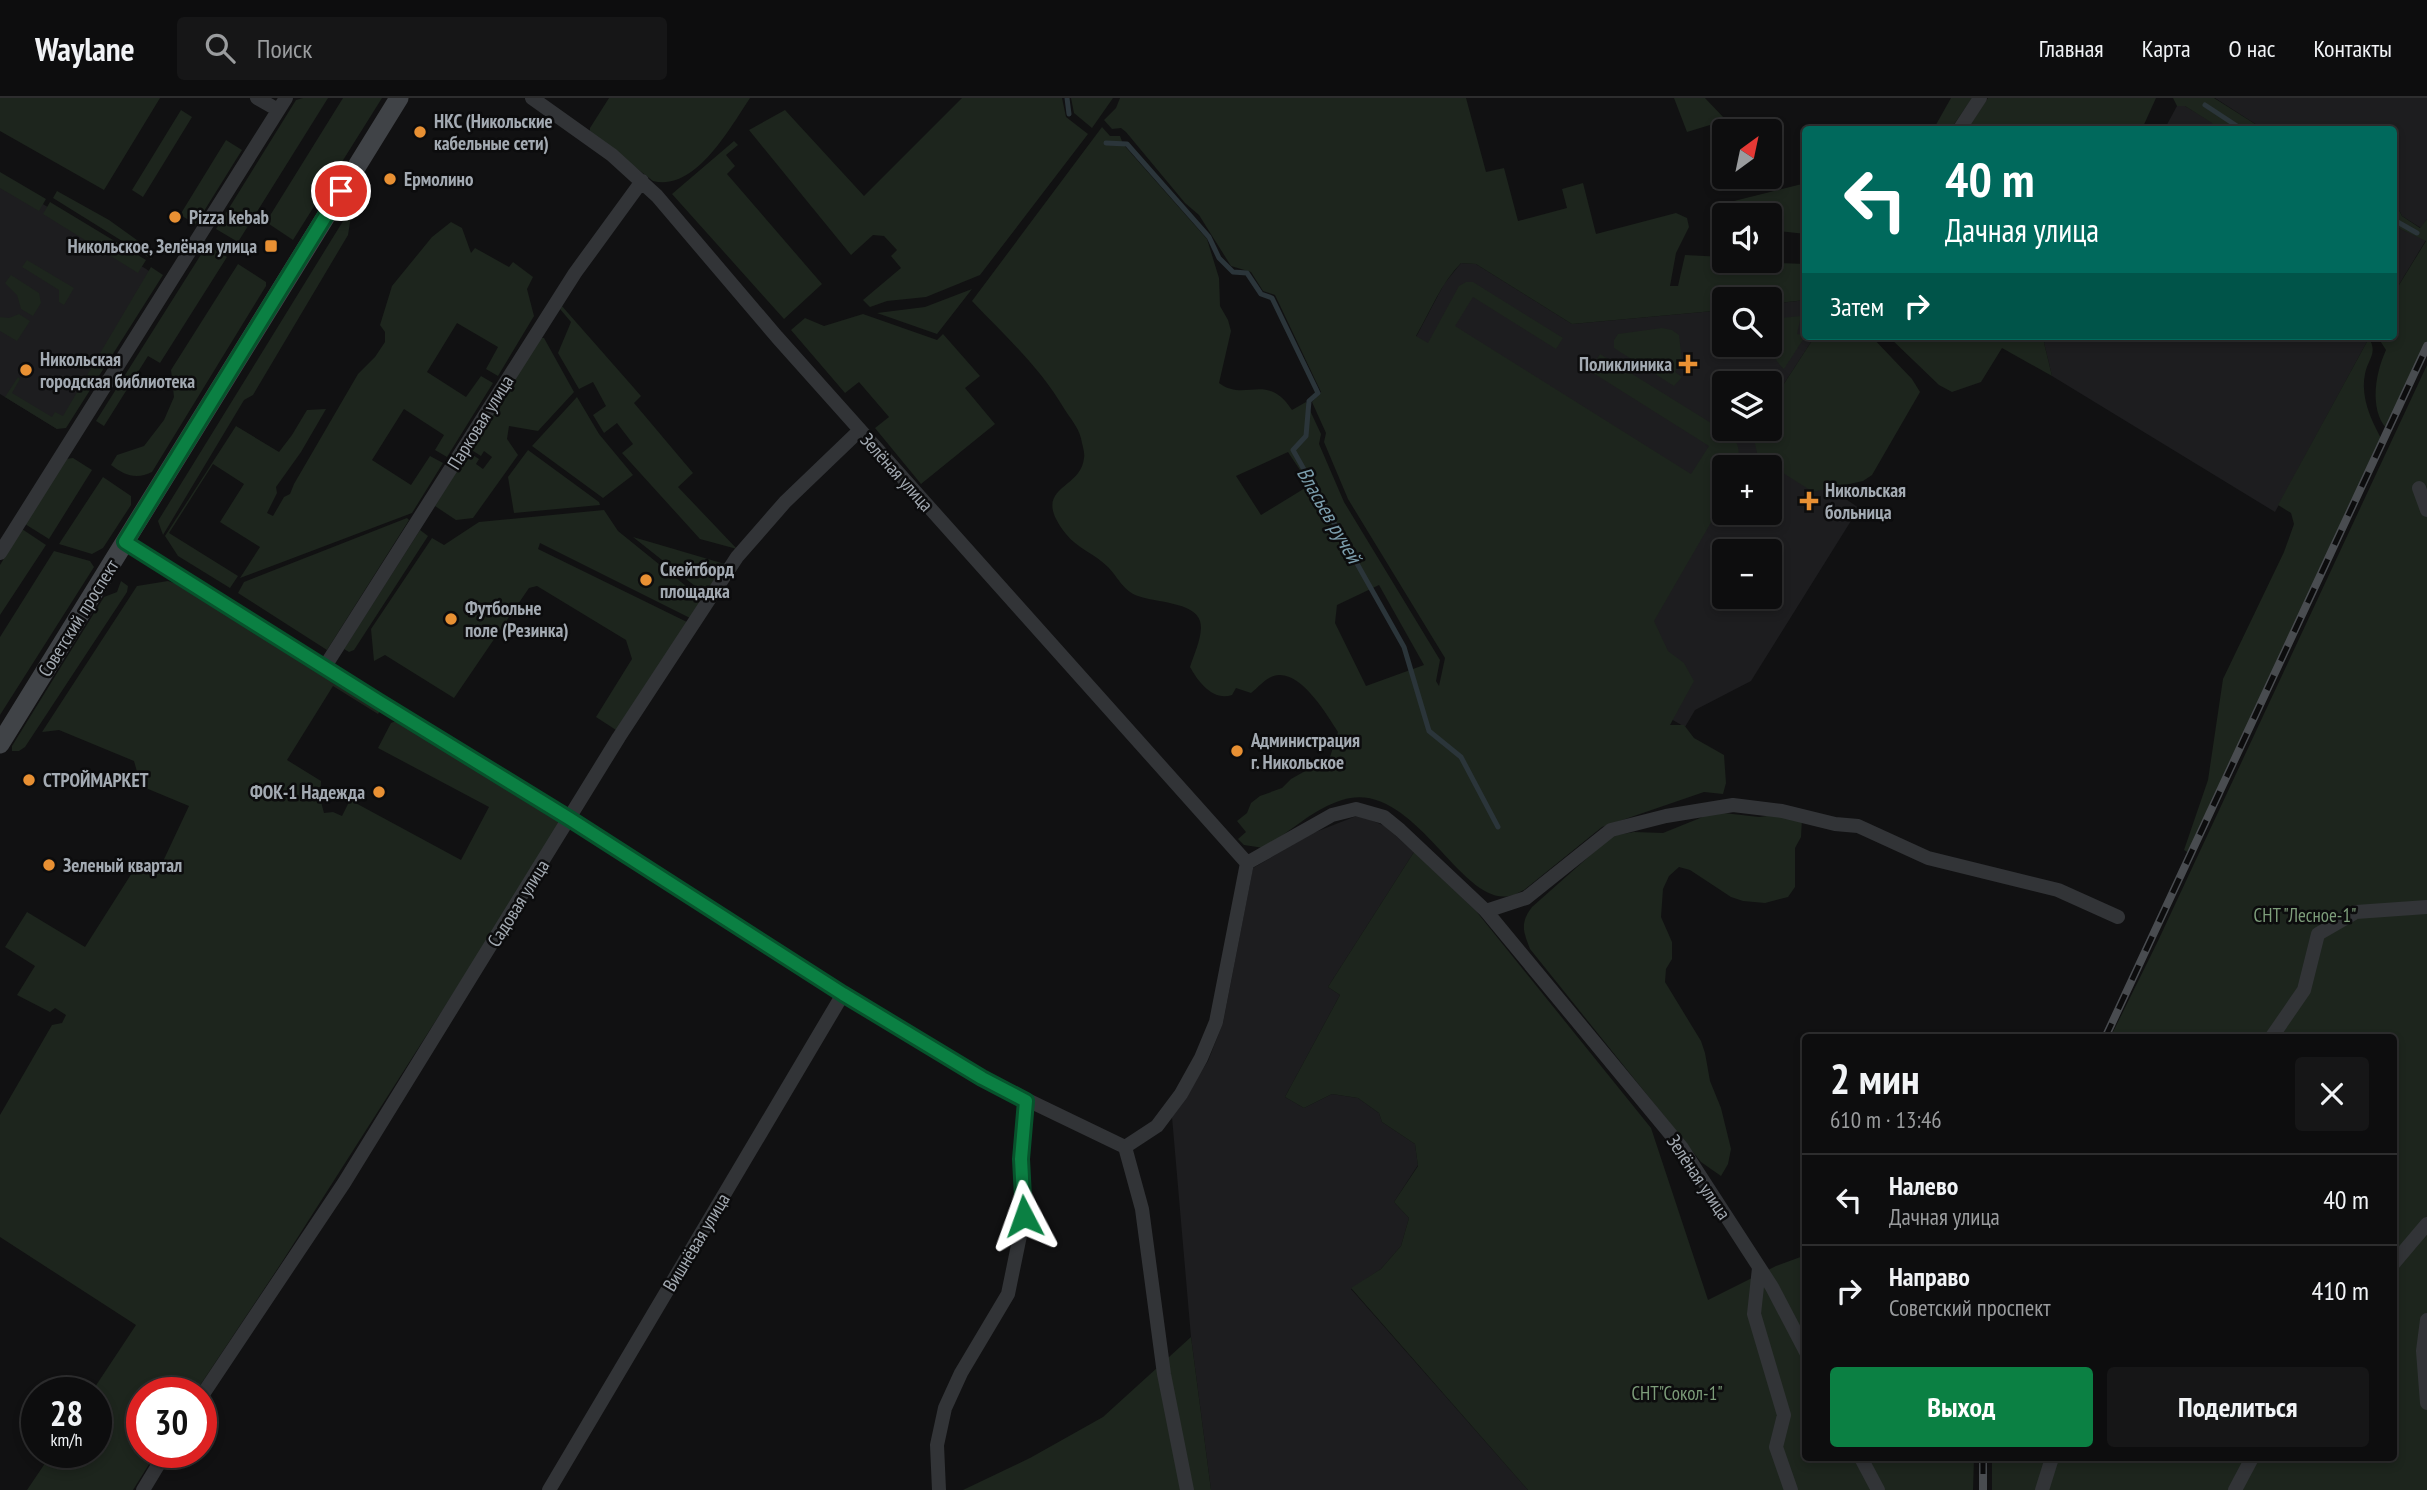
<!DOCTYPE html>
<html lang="ru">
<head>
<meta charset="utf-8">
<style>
	body { margin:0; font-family:"PT Sans Narrow",sans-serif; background:#161617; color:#f1f3f6; height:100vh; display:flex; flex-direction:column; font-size:26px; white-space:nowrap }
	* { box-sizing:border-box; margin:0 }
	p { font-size:23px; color:#9a9c9e }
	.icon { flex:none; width:38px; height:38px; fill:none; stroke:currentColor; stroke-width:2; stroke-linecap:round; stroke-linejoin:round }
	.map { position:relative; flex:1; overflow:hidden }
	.sheet { position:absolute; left:1802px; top:936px; width:595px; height:427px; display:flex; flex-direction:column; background:#0d0d0e; border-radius:7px; box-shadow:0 4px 10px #0003,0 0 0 2px #2d2d2e }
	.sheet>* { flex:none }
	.top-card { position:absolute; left:1802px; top:28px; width:595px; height:214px; border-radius:7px; box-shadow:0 4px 10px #0003,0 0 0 2px #2d2d2e; background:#00695c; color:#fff; overflow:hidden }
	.needle { width:46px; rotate:33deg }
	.buttons { position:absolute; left:1712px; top:21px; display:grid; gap:14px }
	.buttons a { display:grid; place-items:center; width:70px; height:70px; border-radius:7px; background:#0d0d0e; box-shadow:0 4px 10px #0003,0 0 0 2px #2d2d2e; font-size:35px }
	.speed { position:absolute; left:21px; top:1279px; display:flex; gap:14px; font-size:35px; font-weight:700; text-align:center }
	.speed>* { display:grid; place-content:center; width:91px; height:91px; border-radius:50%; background:#0d0d0e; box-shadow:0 4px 10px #0003,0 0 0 2px #2d2d2e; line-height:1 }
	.speed small { font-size:18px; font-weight:400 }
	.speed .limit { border:10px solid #d22; background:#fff; color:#111 }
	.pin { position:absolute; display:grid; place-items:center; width:60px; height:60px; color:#fff; margin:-30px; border:4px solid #fff; border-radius:50%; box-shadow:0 2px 7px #0007 }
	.me { position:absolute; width:77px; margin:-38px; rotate:356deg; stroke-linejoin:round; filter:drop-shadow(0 0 5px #0008) }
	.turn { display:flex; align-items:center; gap:24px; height:147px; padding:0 28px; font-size:32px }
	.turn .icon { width:91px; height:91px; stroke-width:2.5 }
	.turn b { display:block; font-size:49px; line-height:60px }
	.then { display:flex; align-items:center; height:66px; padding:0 28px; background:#0003; gap:14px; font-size:26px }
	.round { display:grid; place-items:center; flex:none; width:74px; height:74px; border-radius:7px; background:#161617 }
	.headline { display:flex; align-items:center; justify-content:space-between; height:119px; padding:0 28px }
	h1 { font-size:42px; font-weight:800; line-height:52px }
	.button { display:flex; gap:14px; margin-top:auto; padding:14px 28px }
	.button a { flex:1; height:80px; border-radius:7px; background:#0b8043; color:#fff; font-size:28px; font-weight:800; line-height:80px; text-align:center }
	.button a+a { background:#161617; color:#f1f3f6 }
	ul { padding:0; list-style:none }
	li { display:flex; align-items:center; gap:21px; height:91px; padding:0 28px; border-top:2px solid #2d2d2e }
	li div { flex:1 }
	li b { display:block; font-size:26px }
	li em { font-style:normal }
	header { display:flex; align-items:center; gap:42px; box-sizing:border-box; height:98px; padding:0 35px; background:#0d0d0e; border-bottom:2px solid #2d2d2e }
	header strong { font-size:33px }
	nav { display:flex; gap:38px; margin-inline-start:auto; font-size:24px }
	.search { width:490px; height:63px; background:#161617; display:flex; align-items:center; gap:18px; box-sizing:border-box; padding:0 24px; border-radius:7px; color:#9a9c9e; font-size:26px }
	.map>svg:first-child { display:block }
	.built { fill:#1d1d1f; fill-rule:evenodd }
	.green { fill:#1d251d; fill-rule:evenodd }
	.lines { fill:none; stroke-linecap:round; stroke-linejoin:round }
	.stream { stroke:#2b353a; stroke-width:5 }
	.minor { stroke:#323437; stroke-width:14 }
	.secondary { stroke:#404347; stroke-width:19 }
	.rail-casing { stroke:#494c50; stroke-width:8 }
	.rail { stroke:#0c0c0d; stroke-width:5; stroke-dasharray:16; stroke-linecap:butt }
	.route-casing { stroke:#07532c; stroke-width:18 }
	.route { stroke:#0b8043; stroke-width:12 }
	.poi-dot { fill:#e89033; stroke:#0c0c0d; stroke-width:2.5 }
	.labels { text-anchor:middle; stroke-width:5; stroke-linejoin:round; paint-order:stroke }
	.poi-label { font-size:19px; font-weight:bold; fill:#a3aab2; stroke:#0c0c0d; text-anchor:start }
	.street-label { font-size:19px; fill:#a3aab2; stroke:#0c0c0d }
	.park-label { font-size:19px; fill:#7d9d7a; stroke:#0c0c0d }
	.water-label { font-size:21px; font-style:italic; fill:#7b9dac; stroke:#0c0c0d }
</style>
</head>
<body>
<header>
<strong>Waylane</strong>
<div class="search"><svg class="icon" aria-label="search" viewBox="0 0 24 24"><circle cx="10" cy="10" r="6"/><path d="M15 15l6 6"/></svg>Поиск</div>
<nav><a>Главная</a><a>Карта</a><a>О нас</a><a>Контакты</a></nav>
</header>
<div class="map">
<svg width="2427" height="1392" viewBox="0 0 2427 1392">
	<rect width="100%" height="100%" fill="#111112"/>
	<path class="built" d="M2215,0H2427V121L2421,130L2402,118L2399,112L2394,109V32L2263,31Z
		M2177,8H2185L2213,25L2214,31L2164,32Z
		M0,79L154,176L57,331L0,296Z
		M2394,128L2426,142L2394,195Z
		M1461,165L1476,166L1572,226L1724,212V247H1769V206L1806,202V238H1815L1769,309V285H1724V331H1755V346L1813,394L1828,389L1859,410L1751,583L1695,612L1685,629L1611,587L1416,239L1444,186ZM1724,369H1769V415H1724ZM1724,453H1769V499H1724Z
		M2048,238H2370L2275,414L2052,278L2044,245Z
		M1359,717L1385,728L1414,754L1328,889L1340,897L1285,999L1304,1010L1332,996L1358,1000L1379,1015L1382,1024L1415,1046L1418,1067L1394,1104L1409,1120L1401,1148L1381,1171L1351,1191L1528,1392H1211L1191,1239L1172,1019L1208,963L1223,925L1253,770L1313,735Z"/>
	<path class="green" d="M0,0H160L104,92L0,33Z
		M303,0H328L238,144L216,131L296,2Z
		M343,0H382L293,142L266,124Z
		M609,0H750C730,30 695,94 653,83L590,34V30Z
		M962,0H1062L1066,19L1088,36L980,177L926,199L887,203L870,209L863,202L901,170L891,158L897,152L884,138L873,137L851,157L749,32L785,12L864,98Z
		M1071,0H1113L1092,30L1074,15Z
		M1120,0H1466L1486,74L1504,70L1518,123L1567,110L1562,91L1583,85L1596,136L1676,115L1687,120L1689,129L1676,155L1670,188H1678L1685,157L1724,159V163L1806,166V202L1769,206V201H1724V212L1572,226L1476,166L1461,165C1441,185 1430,214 1416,238L1428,245L1459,188L1466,184H1473L1563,240L1556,251L1473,199L1455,228L1691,376L1709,348L1590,273L1600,256L1732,338C1741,349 1739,356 1737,369H1724V402L1654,523L1668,553L1684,565L1694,583L1670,627H1684L1694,640L1724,657L1726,685L1723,696L1704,694L1602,729L1524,792C1519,794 1514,798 1509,798C1460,808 1413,679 1342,702C1313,711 1290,734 1264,750L1244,747L1238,741L1246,734L1237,723L1247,715L1251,705L1260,698L1282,690L1291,681L1330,659L1338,634C1327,617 1303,576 1279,577C1268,577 1259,589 1251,595L1236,590L1232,597C1213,603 1199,585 1190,569C1194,556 1204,536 1200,523C1195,504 1153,504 1138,498C1123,493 1118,479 1108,469C1095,456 1077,450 1066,436C1028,388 1081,393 1084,360C1085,356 1083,349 1082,345C1080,331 1072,323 1065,312C1039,268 1007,240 972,203L1102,29L1110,38H1120L1123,46L1207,141L1219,180L1220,208L1228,222L1231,233L1219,285C1246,305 1266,273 1292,312L1306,304L1321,336L1319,346L1344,404L1440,562L1436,583L1439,588L1445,560L1348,401L1324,344L1326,335L1312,304L1321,294L1275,197L1263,193L1251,174L1231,168L1199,117L1185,105L1126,34L1121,30L1112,31L1104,22L1116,10ZM1288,354L1310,387L1261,417L1236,378ZM1379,487L1424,567L1366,588L1335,525L1337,507Z
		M1674,0H1705L1724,20L1723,23L1687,34Z
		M1951,0H1972L1951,31L1933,32Z
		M1988,0H2156L2142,31L1967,32Z
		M2173,0H2214L2263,31H2214L2212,25L2185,8H2177Z
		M181,12L192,19L143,99L132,92Z
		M226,42L242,52L196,126L180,117Z
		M734,43L738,47L726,57L735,68L727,76L822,186L784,221L672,96Z
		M0,74L46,101L39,113L0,90Z
		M1806,85V136L1769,132V117H1724V127L1721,125L1718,107Z
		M57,93L109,122L155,155L151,161L53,100Z
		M50,104L146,162L138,175L43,116Z
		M2394,109L2399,112L2402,118L2420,130L2427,121V256L2390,334C2368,315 2375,276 2386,252L2377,238H2394V195L2426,143L2394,128Z
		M348,115L351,118L348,137L253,297L244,302L163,437L158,423Z
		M451,124L462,130L471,155L475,150L509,169L513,164L533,179L527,191L534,218L498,278L486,271L498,249L457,225L427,274L466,299L481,278L493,285L447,359L435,352L444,337L404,311L372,362L411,387L430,358L443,365L412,415L240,480L260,449L220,424L244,386L213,366L169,435L238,478L230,490L178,458L165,438L236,328L279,354L292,337L307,312L326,311L301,354L276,389L277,395L267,415L273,418L284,399L290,396L294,386L358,276L375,259L385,244V234L380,227L392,188L432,139Z
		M207,147L227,159L160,265L148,258L104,328L96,323Z
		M27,162L74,190L64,207L59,204V192L22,169Z
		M238,166L266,184V188L152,374C136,382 124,377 111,367L117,357L144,348L164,322L174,299L171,272Z
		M151,169L163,177L66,330L57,331L5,299L18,279L20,281L12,295L52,319L55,314L63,318Z
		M11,177L39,195L41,205L33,218L21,211L17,197L5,185Z
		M972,191L937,236L877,215L925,209Z
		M561,207L641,298L634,305L693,375L678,389L737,451L700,441L622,355L633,346L617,325L604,335L593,317L606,308L593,284L579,291L558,255L571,224L560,211Z
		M19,216L30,223L17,243L0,233V219L9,220Z
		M863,216L937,242L943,236L980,278L965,290L995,326L921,386L875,330L889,319L859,284L845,295L791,232L805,220L824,228Z
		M1801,218L1797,236L1806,237L1784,271C1768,257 1769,240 1769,221Z
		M1662,230L1672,232L1679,237L1682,263L1675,274L1682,279L1674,288L1614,250V242L1618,236Z
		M1815,238H1871L1912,281L1920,294L1872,377L1863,383L1813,394L1758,359L1755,346V332L1769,331V309Z
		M1888,238H2048L2044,245L2052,278L2002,250L1981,284L1952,294L1939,287Z
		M540,240H544L574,294L538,333L509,328L507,341L518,357L473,420L456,422L435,408L468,354L479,361L476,366L483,371L492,359L484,353L481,358L470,351Z
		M2369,240C2378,255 2368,261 2365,276C2360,300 2372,324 2383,344L2189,755L2184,752L2208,682L2223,581L2284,454L2294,426L2291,415L2278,407Z
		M2427,267V1392H1992V1360H2394V940H2110L2157,845Z
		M577,299L599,336L633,377L603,400L532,348Z
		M528,352L599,404L600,407L514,415L508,379Z
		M73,360L92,372L49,441L25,426L66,361Z
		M103,379L131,398V407L103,450L92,456L59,446Z
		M604,412L618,433L702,501L690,520L540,445L538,451L687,524L616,632L596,619L632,561L626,542L537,488L529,490L454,600L385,557L374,563L371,531L432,440L444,447L479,424Z
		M407,420L409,422L327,552L238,495L244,484Z
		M22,431L46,447L0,517V467Z
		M420,432L428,438L354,552L349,554L344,551Z
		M633,439L725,466L705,496Z
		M54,453L90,463L94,469L0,617V539Z
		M121,483L128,488L127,494L25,649L19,653H12V648L104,499L117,494Z
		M168,483L180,487L380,613L378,616L333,588L287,662L321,683L320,700L324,715L333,714L342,718L350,702L461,762L489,709L378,650L391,625L398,622L563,723L282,1164L195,1295H142V1354L156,1355L133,1392H27L52,1355L96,1354V1295H91L136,1227L0,1139V1017L52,927L62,925L66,917L55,910L50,914L17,897L35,868L5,849L27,814L85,849L137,767L158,774L189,708L141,688L134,663L59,632L42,634L137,488Z
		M1715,714L1759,719L1775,717L1802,721L1801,739L1795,750V789L1788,799L1765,805L1743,803L1731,799L1690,772L1679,769L1669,778L1663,791L1661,819L1672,844V861L1666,871L1665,884L1701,943L1705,955L1710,983L1721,1010L1731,1051L1728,1066L1721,1078L1701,1064L1530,851C1523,833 1520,825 1532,809L1612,738L1634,734L1663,735Z
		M1414,754L1476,813L1651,1030L1708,1202L1776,1168L1806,1157V1360H1974L1973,1392H1528L1351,1190L1381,1171L1401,1148L1409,1120L1394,1104L1418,1068L1415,1046L1382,1024L1379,1015L1358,1000L1332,996L1304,1010L1285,999L1340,897L1328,889Z
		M1191,1239L1211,1392H963L1030,1360L1103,1319Z"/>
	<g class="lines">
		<path class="stream" d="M1067,0L1069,16
			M2205,7L2243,32
			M1106,45L1127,46L1209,139L1219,160L1233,174L1247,175L1261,196L1272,200L1318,295L1309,303L1306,338L1293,352L1404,549L1429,633L1461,659L1498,729
			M2394,122L2417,135"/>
		<path class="minor" d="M257,0L278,12
			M532,0L612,57L657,98L777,239L1247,765
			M1959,32L1980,0
			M2419,390L2427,412
			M125,444L390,611L570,721L843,896L982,980L1125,1049
			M0,455L286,0
			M324,570L575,175L642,83
			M1486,813L1526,800L1611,732L1666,718L1733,707L1782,713L1835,726L1858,728L1928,760L2058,792L2118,819
			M2271,940L2304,892L2318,836L2356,814L2427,809
			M1125,1049L1157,1028L1181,996L1201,960L1216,924L1247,765L1332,717L1356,711L1384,719L1400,732L1486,813L1682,1050L1772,1189L1806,1254
			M1125,1049L1142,1111L1164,1276L1187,1392
			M2394,1165L2427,1126
			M1759,1170L1754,1216L1784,1317L1776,1349L1791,1392
			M2427,1222L2423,1253L2427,1305
			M201,1299L344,1085L619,639L737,459L785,404L860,332
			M1861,1360L1878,1392
			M143,1392L166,1354
			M549,1392L843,896
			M939,1392L937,1347L945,1310L961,1275L1008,1196L1024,1118L1021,1061L1026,1003
			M2042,1392L2052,1360
			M2235,1392L2252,1360"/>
		<path class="secondary" d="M0,646L399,0"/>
		<defs>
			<path id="rail" d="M2105,940L2427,248
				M1983,1360V1392"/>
		</defs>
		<use href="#rail" class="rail-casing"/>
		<use href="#rail" class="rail"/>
	</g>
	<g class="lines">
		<defs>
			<path id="route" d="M341,93L125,444L378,603L570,721L843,896L982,980L1026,1003L1021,1061L1024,1118"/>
		</defs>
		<use href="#route" class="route-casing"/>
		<use href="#route" class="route"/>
	</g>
	<g class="poi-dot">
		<circle cx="420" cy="34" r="7"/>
		<circle cx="390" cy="81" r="7"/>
		<circle cx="175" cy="119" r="7"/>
		<rect x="264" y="141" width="14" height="14" rx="3.5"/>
		<path d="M1684.5 255.5h7v7h7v7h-7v7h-7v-7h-7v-7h7z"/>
		<circle cx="26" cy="272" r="7"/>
		<path d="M1805.5 392.5h7v7h7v7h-7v7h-7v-7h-7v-7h7z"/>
		<circle cx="646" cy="482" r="7"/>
		<circle cx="451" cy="521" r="7"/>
		<circle cx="1237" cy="653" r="7"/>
		<circle cx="29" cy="682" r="7"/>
		<circle cx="379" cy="694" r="7"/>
		<circle cx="49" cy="767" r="7"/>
	</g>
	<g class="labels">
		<g class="poi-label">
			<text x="434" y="30">НКС (Никольские<tspan x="434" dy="22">кабельные сети)</tspan></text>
			<text x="404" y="88">Ермолино</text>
			<text x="189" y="126">Pizza kebab</text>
			<text x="257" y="155" text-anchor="end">Никольское, Зелёная улица</text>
			<text x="40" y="268">Никольская<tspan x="40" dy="22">городская библиотека</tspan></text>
			<text x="1672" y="273" text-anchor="end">Поликлиника</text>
			<text x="1825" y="399">Никольская<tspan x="1825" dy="22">больница</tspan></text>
			<text x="660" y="478">Скейтборд<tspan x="660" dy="22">площадка</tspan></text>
			<text x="465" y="517">Футбольне<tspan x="465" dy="22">поле (Резинка)</tspan></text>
			<text x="1251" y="649">Администрация<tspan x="1251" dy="22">г. Никольское</tspan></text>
			<text x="43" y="689">СТРОЙМАРКЕТ</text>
			<text x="365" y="701" text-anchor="end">ФОК-1 Надежда</text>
			<text x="63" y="774">Зеленый квартал</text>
		</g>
		<g class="street-label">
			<text transform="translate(480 324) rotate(-58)" y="7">Парковая улица</text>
			<text transform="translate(897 374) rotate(48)" y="7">Зелёная улица</text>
			<text transform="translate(78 520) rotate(-58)" y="7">Советский проспект</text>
			<text transform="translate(518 805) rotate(-58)" y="7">Садовая улица</text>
			<text transform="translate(1699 1079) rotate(56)" y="7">Зелёная улица</text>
			<text transform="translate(696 1144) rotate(-59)" y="7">Вишнёвая улица</text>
		</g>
		<g class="park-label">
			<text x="2305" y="824">СНТ "Лесное-1"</text>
			<text x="1677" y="1302">СНТ"Сокол-1"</text>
		</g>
		<g class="water-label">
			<text transform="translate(1329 417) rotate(60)" y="7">Власьев ручей</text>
		</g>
	</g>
</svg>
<div class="buttons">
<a><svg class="needle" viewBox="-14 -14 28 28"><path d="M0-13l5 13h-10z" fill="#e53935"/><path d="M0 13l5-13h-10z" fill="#9a9c9e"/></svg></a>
<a><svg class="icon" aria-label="sound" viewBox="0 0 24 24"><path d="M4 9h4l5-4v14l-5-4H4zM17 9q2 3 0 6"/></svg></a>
<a><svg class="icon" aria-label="search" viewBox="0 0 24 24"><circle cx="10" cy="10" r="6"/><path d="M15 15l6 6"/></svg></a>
<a><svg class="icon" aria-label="layers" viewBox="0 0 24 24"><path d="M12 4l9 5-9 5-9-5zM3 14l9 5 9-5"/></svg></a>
<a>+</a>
<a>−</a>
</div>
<div class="speed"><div>28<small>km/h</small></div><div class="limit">30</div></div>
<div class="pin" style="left:341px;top:93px;background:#d93025"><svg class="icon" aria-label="arrive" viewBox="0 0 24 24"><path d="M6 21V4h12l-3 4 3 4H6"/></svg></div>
<svg class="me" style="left:1024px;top:1118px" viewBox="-20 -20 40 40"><path d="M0-17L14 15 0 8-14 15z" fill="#0b8043" stroke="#fff" stroke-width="4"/></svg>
<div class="top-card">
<div class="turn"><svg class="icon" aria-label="left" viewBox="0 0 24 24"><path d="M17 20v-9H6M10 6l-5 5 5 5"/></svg><div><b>40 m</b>Дачная улица</div></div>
<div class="then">Затем<svg class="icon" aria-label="right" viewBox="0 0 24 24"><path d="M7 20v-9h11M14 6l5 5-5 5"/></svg></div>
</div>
<section class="sheet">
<div class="headline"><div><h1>2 мин</h1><p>610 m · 13:46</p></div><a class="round"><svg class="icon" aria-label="close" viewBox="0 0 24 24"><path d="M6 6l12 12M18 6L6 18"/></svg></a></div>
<ul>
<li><svg class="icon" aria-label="left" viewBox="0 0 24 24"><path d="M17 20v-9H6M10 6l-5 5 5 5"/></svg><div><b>Налево</b><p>Дачная улица</p></div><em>40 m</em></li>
<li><svg class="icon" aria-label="right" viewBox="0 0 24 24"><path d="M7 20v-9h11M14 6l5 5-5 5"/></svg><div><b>Направо</b><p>Советский проспект</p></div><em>410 m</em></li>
</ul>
<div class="button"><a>Выход</a><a>Поделиться</a></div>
</section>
</div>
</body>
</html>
